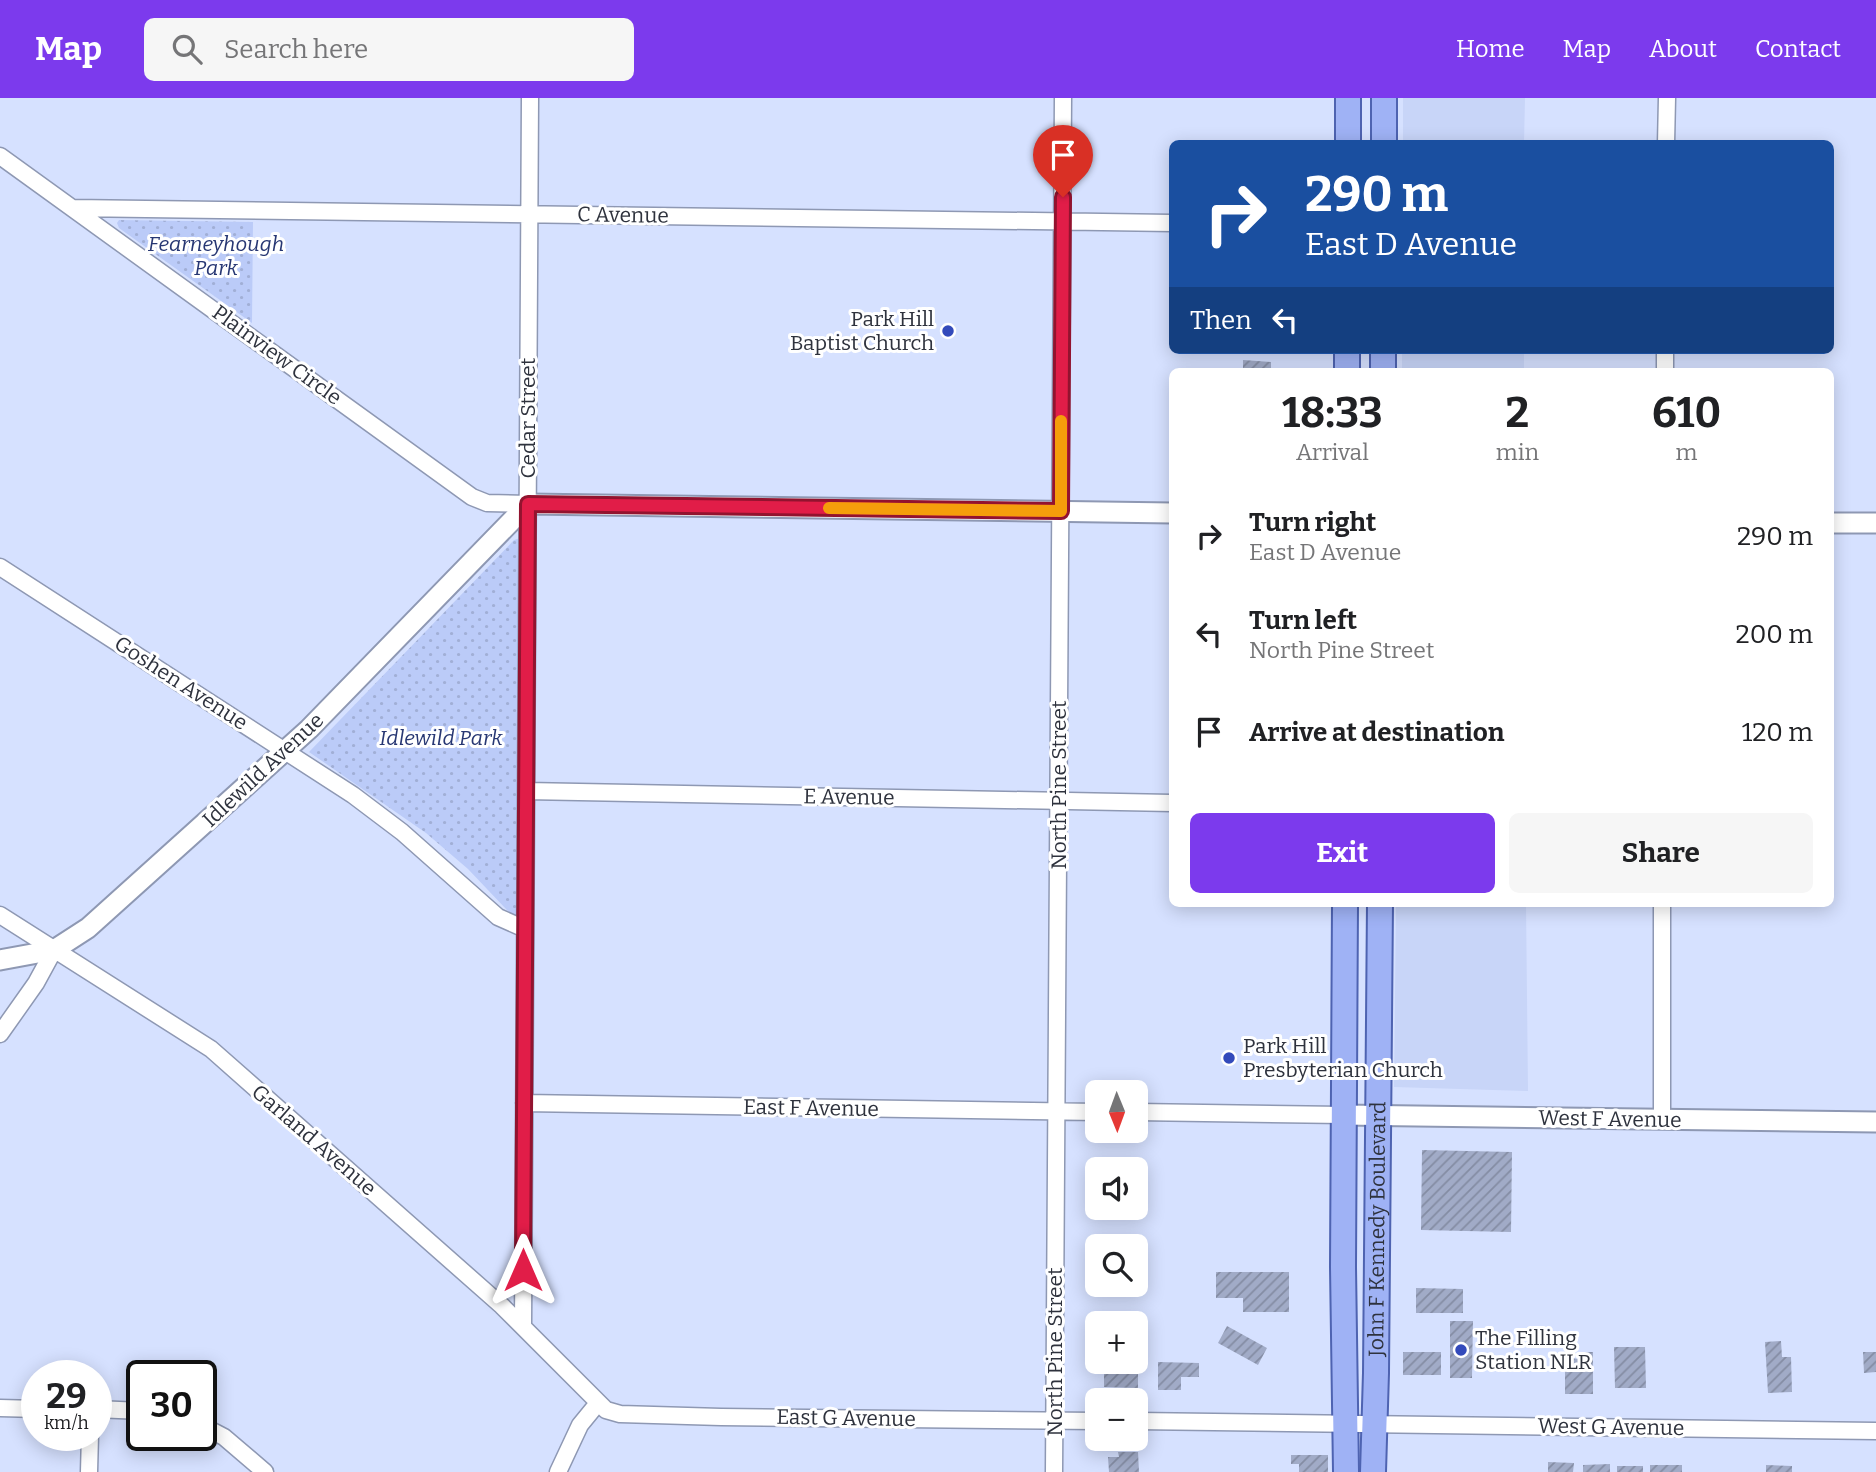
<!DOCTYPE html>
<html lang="en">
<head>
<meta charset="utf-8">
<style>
	body { margin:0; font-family:Bitter,serif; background:#f6f6f6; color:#202124; height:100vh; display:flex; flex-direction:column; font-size:26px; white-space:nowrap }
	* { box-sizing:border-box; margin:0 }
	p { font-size:23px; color:#757577 }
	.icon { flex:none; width:38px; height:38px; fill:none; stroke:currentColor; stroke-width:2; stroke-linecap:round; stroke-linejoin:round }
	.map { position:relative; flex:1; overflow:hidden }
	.drawer { position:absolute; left:1169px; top:270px; width:665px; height:539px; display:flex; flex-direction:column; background:#fff; border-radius:10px; box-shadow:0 4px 18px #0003 }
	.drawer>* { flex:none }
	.guide { position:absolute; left:1169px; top:42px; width:665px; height:214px; border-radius:10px; box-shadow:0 4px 18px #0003; background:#1a4fa0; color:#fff; overflow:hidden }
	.needle { width:46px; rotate:179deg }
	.tools { position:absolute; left:1085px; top:982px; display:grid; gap:14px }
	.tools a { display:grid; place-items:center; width:63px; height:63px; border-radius:10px; background:#fff; box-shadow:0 4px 18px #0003; font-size:35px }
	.speed { position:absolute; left:21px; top:1262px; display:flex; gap:14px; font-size:35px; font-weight:700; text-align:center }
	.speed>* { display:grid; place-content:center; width:91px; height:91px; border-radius:50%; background:#fff; box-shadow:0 4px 18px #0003; line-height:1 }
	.speed small { font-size:18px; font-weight:400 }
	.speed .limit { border:4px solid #111; border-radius:10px; background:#fff; color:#111 }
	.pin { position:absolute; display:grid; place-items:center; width:60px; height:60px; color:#fff; margin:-72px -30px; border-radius:50% 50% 50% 0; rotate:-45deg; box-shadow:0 0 7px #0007 }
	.pin .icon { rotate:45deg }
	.me { position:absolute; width:77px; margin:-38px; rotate:0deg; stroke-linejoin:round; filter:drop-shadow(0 0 5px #0008) }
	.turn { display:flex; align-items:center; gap:24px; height:147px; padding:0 21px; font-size:32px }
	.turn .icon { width:91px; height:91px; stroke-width:2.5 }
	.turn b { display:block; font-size:49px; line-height:60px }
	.then { display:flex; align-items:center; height:66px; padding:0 21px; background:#0003; gap:14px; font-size:26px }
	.eta { display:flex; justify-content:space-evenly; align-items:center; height:119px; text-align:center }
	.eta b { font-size:42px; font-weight:700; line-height:49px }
	.cta { display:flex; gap:14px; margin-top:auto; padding:14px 21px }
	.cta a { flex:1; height:80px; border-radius:10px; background:#7c3aed; color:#fff; font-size:28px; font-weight:700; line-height:80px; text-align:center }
	.cta a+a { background:#f6f6f6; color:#202124 }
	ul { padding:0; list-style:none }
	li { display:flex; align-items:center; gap:21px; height:98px; padding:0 21px }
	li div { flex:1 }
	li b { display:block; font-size:26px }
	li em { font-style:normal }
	header { display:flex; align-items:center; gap:42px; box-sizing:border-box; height:98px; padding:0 35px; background:#7c3aed; color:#fff }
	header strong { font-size:33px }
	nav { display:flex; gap:38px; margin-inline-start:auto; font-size:24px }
	.search { width:490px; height:63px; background:#f6f6f6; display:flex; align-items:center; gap:18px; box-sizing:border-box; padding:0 24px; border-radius:10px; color:#757577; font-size:26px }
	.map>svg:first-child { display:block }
	.built { fill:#c8d5f8 }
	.park { fill:url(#park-dots) }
	.building { fill:url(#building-hatch) }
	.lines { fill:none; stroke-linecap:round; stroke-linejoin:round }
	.minor-casing { stroke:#8e98b3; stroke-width:19 }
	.tertiary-casing { stroke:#8e98b3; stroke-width:23 }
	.primary-casing { stroke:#4e63b1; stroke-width:28 }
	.minor { stroke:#fff; stroke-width:16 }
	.tertiary { stroke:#fff; stroke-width:19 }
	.primary { stroke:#9fb2f5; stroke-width:24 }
	.route-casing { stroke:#92132f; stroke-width:18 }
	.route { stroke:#e11d48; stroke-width:12 }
	.slow { stroke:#f59e0b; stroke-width:12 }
	.poi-dot { fill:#334abb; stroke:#fff; stroke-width:2.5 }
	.labels { text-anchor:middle; stroke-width:6; stroke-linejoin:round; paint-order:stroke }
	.street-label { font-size:21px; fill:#2e323d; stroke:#fff }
	.park-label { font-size:21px; font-style:italic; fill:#273773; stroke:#fff }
	.poi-label { font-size:21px; fill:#2e323d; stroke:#fff; text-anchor:start }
</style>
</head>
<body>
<header>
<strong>Map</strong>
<div class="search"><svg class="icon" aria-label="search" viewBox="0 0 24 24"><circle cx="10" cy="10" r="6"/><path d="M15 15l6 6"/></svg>Search here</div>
<nav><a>Home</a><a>Map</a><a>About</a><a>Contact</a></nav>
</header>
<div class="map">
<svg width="1876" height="1374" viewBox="0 0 1876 1374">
	<defs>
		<pattern id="park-dots" width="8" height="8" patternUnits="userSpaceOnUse" patternTransform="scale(1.75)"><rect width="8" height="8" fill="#bbcbf8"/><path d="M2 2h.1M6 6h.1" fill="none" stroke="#a1afd6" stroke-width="1.8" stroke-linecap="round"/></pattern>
		<pattern id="building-hatch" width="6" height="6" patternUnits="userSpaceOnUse" patternTransform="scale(1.75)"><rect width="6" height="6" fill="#a1abc7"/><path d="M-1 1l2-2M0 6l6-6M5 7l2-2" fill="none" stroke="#848ca3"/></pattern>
	</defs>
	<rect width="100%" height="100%" fill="#d6e1ff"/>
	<path class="built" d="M1403,0H1525L1524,45H1403Z
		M1402,252H1524V273H1402Z
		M1396,805H1526L1528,993L1394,989Z"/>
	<path class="park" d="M119,122L253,124L252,225L119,130L117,125Z
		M520,440L525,831L468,771L426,735L309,654L514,442Z"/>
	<path class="building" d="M1243,262L1271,264V273H1243Z
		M1422,1052L1512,1054L1511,1134L1421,1132Z
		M1216,1174H1289V1214H1243V1200H1216Z
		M1416,1190L1463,1191V1215H1416Z
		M1450,1223H1473L1472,1280H1450Z
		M1227,1228L1267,1250L1258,1267L1218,1245Z
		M1781,1243L1782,1259H1791L1792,1294L1768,1295L1765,1244Z
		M1614,1249H1645L1646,1290H1615Z
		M1403,1254H1441V1277H1403Z
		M1581,1254H1593V1296H1565V1260L1581,1261Z
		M1863,1254H1876V1274L1864,1275Z
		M1104,1264H1116V1267H1138V1290L1104,1289Z
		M1158,1264L1199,1265V1279H1181V1292H1158Z
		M1118,1354H1138L1139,1374H1109L1108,1359H1119Z
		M1291,1357H1328V1374H1299V1366H1291Z
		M1548,1364L1574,1365L1573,1374H1548Z
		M1610,1366V1374H1583V1367Z
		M1650,1367H1682V1374H1650Z
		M1766,1367L1792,1368V1374H1766Z
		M1617,1368H1643V1374H1617Z"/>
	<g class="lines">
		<defs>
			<path id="minor" d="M1666,46L1667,0
				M0,58L472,399L487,405L528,406
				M73,110L1172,125
				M1665,273V252
				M0,469L353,697L402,734L498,819L525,831
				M526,693L1172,705
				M0,817L211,951L502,1208L606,1312L620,1316L721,1319L1097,1323
				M0,936L36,885L54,852
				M524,1005L1097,1014
				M1136,1014L1343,1017
				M1662,1022V805
				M523,1228L530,0
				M0,1310L37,1311
				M96,1311L142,1313
				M1136,1323L1876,1333
				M201,1327L224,1339L265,1374
				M89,1374L90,1337
				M558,1374L580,1327L598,1305
				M1054,1374L1063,0"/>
			<path id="tertiary" d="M1830,425H1876
				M0,862L54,852L88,830L309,631L528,406L1172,415
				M1343,1017L1876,1024"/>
			<g id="primary">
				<path d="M1348,46V0"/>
				<path d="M1384,46V0"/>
				<path d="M1383,252V273"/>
				<path d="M1347,273V252"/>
				<path d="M1345,805L1343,1169L1346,1374"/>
				<path id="s1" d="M1373,1374L1376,1275L1380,805"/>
			</g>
		</defs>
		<use href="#minor" class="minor-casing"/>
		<use href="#tertiary" class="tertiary-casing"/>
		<use href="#primary" class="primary-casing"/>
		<use href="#minor" class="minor"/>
		<use href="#tertiary" class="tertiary"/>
		<use href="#primary" class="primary"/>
	</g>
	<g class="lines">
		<defs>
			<path id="route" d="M523,1172L528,406L1061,413L1063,99"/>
		</defs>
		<use href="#route" class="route-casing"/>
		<use href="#route" class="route"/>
		<path class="slow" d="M829,410L1061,413V323"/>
	</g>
	<g class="poi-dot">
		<circle cx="948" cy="233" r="7"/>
		<circle cx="1229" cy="960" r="7"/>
		<circle cx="1461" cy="1252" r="7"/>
	</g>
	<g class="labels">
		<g class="street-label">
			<text transform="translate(623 117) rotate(1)" y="7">C Avenue</text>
			<text transform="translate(277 257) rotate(36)" y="7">Plainview Circle</text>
			<text transform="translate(528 320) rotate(-90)" y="7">Cedar Street</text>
			<text transform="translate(181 585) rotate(33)" y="7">Goshen Avenue</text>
			<text transform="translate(263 672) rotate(-43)" y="7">Idlewild Avenue</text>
			<text transform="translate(1059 687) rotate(-90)" y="7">North Pine Street</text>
			<text transform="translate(849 699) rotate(1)" y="7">E Avenue</text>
			<text transform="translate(811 1010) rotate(1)" y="7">East F Avenue</text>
			<text transform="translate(1610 1021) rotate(1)" y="7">West F Avenue</text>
			<text transform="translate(314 1042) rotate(41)" y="7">Garland Avenue</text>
			<text dy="7" stroke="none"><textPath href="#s1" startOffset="243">John F Kennedy Boulevard</textPath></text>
			<text transform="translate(1055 1254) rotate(-90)" y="7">North Pine Street</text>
			<text transform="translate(846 1320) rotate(1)" y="7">East G Avenue</text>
			<text transform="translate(1611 1329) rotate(1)" y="7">West G Avenue</text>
		</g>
		<g class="park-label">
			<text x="216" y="153">Fearneyhough<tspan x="216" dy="24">Park</tspan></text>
			<text x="441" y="647">Idlewild Park</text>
		</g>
		<g class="poi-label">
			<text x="934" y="228" text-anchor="end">Park Hill<tspan x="934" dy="24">Baptist Church</tspan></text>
			<text x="1243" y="955">Park Hill<tspan x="1243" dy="24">Presbyterian Church</tspan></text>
			<text x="1475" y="1247">The Filling<tspan x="1475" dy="24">Station NLR</tspan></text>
		</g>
	</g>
</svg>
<div class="tools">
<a><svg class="needle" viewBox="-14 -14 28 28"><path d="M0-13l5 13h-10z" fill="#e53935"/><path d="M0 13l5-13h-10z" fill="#757577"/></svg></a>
<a><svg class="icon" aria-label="sound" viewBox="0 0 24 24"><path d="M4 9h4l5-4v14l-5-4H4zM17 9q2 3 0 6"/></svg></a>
<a><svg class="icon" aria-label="search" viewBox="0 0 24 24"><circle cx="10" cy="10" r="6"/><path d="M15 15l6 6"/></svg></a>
<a>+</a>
<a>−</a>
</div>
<div class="speed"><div>29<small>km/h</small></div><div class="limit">30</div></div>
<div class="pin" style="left:1063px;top:99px;background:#d93025"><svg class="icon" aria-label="arrive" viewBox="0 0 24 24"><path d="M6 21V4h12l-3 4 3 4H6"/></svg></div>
<svg class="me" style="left:523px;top:1172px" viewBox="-20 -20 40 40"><path d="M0-17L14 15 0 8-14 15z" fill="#e11d48" stroke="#fff" stroke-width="4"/></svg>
<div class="guide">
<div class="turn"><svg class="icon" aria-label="right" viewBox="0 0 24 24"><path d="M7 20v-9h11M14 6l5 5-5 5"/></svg><div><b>290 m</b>East D Avenue</div></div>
<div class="then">Then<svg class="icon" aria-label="left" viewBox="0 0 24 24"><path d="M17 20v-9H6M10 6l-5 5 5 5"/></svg></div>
</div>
<section class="drawer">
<div class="eta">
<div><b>18:33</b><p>Arrival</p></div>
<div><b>2</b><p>min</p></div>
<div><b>610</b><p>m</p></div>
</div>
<ul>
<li><svg class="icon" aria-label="right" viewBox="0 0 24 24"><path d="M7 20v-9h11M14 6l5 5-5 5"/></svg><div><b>Turn right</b><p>East D Avenue</p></div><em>290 m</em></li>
<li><svg class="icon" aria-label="left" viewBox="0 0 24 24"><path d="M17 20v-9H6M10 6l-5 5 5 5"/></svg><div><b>Turn left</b><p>North Pine Street</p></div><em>200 m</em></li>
<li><svg class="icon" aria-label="arrive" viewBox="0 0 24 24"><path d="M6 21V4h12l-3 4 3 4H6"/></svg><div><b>Arrive at destination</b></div><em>120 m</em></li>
</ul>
<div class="cta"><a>Exit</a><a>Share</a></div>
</section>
</div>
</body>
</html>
